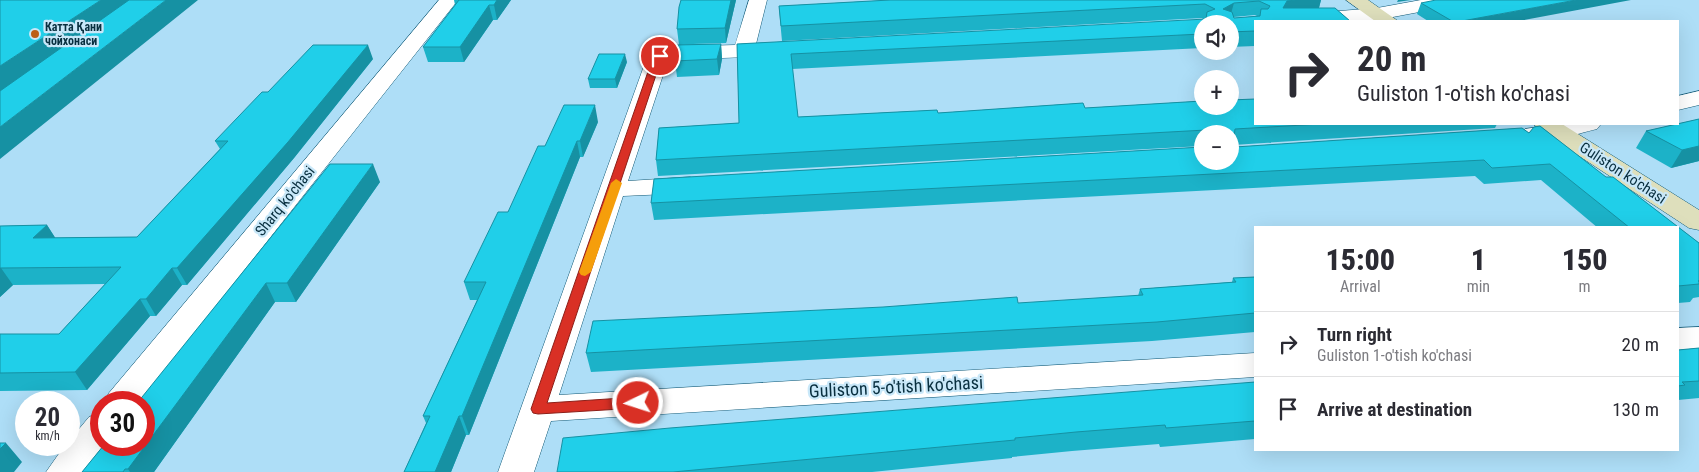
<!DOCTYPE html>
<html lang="en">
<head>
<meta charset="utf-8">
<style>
	body { margin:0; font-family:"Roboto Condensed",sans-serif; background:#f2f2f3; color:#2b2b33; height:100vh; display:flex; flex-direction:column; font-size:19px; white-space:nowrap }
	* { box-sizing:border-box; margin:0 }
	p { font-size:16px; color:#7c7c81 }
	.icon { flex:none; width:28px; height:28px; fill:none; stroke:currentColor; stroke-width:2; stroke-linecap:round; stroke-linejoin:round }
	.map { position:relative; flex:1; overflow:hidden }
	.sheet { position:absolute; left:1254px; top:226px; width:425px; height:225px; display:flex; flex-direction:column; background:#fff; border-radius:0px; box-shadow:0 5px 20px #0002 }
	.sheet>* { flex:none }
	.hud { position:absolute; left:1254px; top:20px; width:425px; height:105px; border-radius:0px; box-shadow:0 5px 20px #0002; background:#fff; color:#2b2b33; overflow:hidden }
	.tools { position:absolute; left:1194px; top:15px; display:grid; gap:10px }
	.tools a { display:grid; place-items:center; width:45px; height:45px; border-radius:50%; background:#fff; box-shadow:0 5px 20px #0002; font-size:25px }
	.speed { position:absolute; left:15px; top:391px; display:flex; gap:10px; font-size:25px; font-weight:700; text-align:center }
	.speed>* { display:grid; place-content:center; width:65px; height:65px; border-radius:50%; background:#fff; box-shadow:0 5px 20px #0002; line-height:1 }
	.speed small { font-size:12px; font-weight:400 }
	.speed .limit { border:8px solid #d22; background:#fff; color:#111 }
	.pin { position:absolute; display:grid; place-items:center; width:42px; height:42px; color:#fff; margin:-21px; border:2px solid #fff; border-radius:50%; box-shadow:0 1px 5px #0007 }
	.me { position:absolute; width:55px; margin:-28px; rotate:266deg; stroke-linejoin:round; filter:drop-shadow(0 0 4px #0008) }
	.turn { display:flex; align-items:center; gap:18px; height:105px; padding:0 20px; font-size:22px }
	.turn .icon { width:65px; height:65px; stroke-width:2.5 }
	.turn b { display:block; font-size:35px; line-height:42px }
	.eta { display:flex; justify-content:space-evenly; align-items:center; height:85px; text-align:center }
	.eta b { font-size:30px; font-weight:800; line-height:35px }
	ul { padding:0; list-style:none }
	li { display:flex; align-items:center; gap:15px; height:65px; padding:0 20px; border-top:1px solid #e1e1e2 }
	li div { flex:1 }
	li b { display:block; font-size:19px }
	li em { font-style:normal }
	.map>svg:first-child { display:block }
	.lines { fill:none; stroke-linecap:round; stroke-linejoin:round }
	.street-casing { stroke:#115976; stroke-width:1 }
	.secondary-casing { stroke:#115976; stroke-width:1 }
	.street { fill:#fff; fill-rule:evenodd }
	.secondary { fill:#dedfbc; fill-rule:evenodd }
	.wall { fill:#1cb2c8; fill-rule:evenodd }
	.shaded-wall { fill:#1691a3 }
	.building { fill:#20cfe9; stroke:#1691a3; fill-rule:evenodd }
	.route { fill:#d93025; stroke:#8d1f18 }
	.slow { fill:#f59e0b }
	.poi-dot { fill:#bd5e17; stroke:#c9e8f9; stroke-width:2 }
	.labels { text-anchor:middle; stroke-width:4.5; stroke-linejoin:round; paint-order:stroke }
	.far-poi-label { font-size:12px; font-weight:bold; fill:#092f3f; stroke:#c9e8f9; text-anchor:start }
	.street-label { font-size:15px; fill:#092f3f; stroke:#c9e8f9 }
	.near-street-label { font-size:18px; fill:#092f3f; stroke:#c9e8f9 }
</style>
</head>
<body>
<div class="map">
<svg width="1699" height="472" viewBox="0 0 1699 472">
	<rect width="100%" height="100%" fill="#aedef7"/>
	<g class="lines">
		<defs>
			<path id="street" d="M439,0H458L140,402H104L109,393Z
				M749,0H767L756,44L781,46L784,50L781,54L774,56L668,60L628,181L690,177L699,180L703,185L699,190L690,193L623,196L559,395L1255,353V377L551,421L534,472H498L645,63L653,52L669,47L735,45Z
				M1421,0H1460L1458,4L1451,6L1377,20L1280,21L1283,17L1290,15L1377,8Z
				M1699,91V105L1678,110V96Z
				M1559,124H1601L1597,129C1575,134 1547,145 1525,139L1521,134L1525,129Z
				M1699,327V349L1678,350V328Z
				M101,413V445H106L85,472H46L65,445H69V441L89,417Z"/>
			<path id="secondary" d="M1346,0H1368L1398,21H1375Z
				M1534,124H1562L1699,210V230L1689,228L1538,129Z"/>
		</defs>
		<use href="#street" class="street-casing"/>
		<use href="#secondary" class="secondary-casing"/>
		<use href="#street" class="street"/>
		<use href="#secondary" class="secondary"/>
	</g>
	<path class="wall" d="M454,0H511L497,20H493L464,62H428L423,47L455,5Z
		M681,0H736L726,43L693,44H721L722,59L719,75L677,77L675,61L679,45L677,29Z
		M890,0H1321L1319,8H1335L1350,21H1255V46L1230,47V24H1202V48L792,69L798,117L937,110L938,113L1083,103L1085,108L1202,101V106H1230V100L1255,99V124H1497L1495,128L1233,145L1235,147L1522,128L1529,133L1534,127L1540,126L1606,177H1613L1699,243V297L1693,298L1690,302L1678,303V228H1598L1541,180L1484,184L1475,176L654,220L651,203L654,179L1202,147V146L658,176L656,160L659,128L739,123L737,44L1204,20L1202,18L782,41L780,20L779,6ZM1255,15L1257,16L1234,18V17ZM1202,134H1230V161H1202Z
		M1421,3L1519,21H1428L1417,14Z
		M373,59L294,158L187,285H182L156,316H150L87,390L0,391V334H59L105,284L13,285L0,297V226L47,225L55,238L137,237L220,149L215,141L268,92Z
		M627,62L617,88H590L588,79Z
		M1699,119V161L1671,168L1636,148L1646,131Z
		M598,122L583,157H580L469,435H466L451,472H404L426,423L423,416L477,300H470L464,282L508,212L545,146Z
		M330,164L380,182L296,302H275L154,472H82Z
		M1255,277V332L1152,341L591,372L586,353L1138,296L1140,289L1232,282L1233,278Z
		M1699,348V398L1678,400V350Z
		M1255,382V439L1160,447L1159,444L1072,451L1012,457V458L872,472H557Z"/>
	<path class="shaded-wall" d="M101,0H137L0,95V66Z
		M166,0H198L0,159V127Z
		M497,0H511L497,20L494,5Z
		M731,0H736L726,43L725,28Z
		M1296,0H1321L1318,11L1283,8L1287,1Z
		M1398,0H1411L1397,2Z
		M1576,0H1631L1519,21H1462Z
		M1234,3L1230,17L1223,9Z
		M489,5L493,20L464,62L460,47Z
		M721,44L722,59L719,75L717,59Z
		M368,45L373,59L294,158L187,285L177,268Z
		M625,54L627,62L617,88L615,79Z
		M595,105L598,122L583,157L580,141Z
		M577,141L580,157L469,435L462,416Z
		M1699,146V161L1671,168L1682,150Z
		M373,164L380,182L296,302L287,283Z
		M47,225L58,242L33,238Z
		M0,268H1L13,285L0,297Z
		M172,268L182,285L156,316L146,299Z
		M266,283L275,302L154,472H130L128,469Z
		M140,299L150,316L87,390L75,372Z
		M459,416L466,435L451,472H435Z
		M6,443L22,462L14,472H0V449Z"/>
	<path class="building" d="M0,0H101L0,66Z
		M129,0H166L0,127V91Z
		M459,0H497L494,5H489L460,47H423Z
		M681,0H731L725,28L677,29L679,7Z
		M890,0H1296L1287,1L1283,8H1335L1350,21H1255V31L1230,32V24H1202V34L791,54L798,117L937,110L938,113L1083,103L1085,108L1202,101V106H1230V100L1255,99V124H1321L1235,129L1233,145L1235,147L1522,128L1529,133L1534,127L1540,126L1606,177H1613L1699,243V281H1698H1699V284L1678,286V228H1630L1550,164L1492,168L1484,160L651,203L654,179L1202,147V161H1230V134H1207L1206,130L656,160L659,128L739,123L737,44L1206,19L1207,12L1215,9L1205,4L781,26L779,6ZM1259,1L1270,6L1268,9H1261L1260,16L1234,18L1232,12L1223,9L1234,3Z
		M1436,0H1576L1462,21H1452L1421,3Z
		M721,44L717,59L675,61L676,45Z
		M313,45H368L288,142L177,268H172L146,299H140L75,372L0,373V334H59L121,267L0,268V226L47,225L33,238L137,237L228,141H215L262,92H268Z
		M599,54H625L615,79H588Z
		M564,105H595L580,141H577L462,416H459L435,472H404L430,416H423L486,282H464L498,212H508L538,146H545Z
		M1699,119V146L1682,150L1646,131Z
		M330,164H373L287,283H266L128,469H125L123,472H82L104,445H144V402H138Z
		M1255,277V313L1157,322L586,353L593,321L883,307L1017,297L1018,303L1143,295L1140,289L1236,282L1233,278Z
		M1699,348V381L1682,382L1685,385L1678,386V350Z
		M1255,382V421L1166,428L1165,425L1076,432L1015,438V440L673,472H557L563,438L670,428Z
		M0,443H6L0,449Z"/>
	<path class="route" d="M657,54L665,56L660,63L547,403L638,397L645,403L638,408L538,414L533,413L531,409L651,63Z"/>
	<path class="slow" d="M616,179L622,183L591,272L585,276L581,275L579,272L611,183Z"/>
	<circle class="poi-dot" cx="35" cy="34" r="5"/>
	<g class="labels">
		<g class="far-poi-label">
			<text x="45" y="31">Катта Қани<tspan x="45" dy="14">чойхонаси</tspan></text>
		</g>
		<g class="street-label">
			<text transform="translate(1623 173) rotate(33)" y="5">Guliston ko'chasi</text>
			<text transform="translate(285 201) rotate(-51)" y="5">Sharq ko'chasi</text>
		</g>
		<g class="near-street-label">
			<text transform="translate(896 387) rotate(-3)" y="6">Guliston 5-o'tish ko'chasi</text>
		</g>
	</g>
</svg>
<div class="tools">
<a><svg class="icon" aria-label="sound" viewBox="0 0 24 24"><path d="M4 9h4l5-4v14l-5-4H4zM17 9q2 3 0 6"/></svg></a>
<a>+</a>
<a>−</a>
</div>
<div class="speed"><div>20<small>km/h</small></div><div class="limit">30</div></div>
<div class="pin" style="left:660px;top:56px;background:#d93025"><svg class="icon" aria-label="arrive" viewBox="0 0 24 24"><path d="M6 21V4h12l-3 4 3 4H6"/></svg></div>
<svg class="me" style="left:638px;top:403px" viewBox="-20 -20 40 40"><circle r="17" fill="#d93025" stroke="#fff" stroke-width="3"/><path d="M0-11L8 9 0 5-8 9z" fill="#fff"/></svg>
<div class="hud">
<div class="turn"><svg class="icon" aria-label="right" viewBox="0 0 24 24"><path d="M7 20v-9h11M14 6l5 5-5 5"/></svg><div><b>20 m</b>Guliston 1-o'tish ko'chasi</div></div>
</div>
<section class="sheet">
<div class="eta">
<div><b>15:00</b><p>Arrival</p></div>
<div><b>1</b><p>min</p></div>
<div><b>150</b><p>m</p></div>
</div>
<ul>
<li><svg class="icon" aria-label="right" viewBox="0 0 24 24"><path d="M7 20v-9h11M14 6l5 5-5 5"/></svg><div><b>Turn right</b><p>Guliston 1-o'tish ko'chasi</p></div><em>20 m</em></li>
<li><svg class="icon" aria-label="arrive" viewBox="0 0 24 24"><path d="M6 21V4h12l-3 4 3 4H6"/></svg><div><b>Arrive at destination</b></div><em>130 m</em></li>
</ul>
</section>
</div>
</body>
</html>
